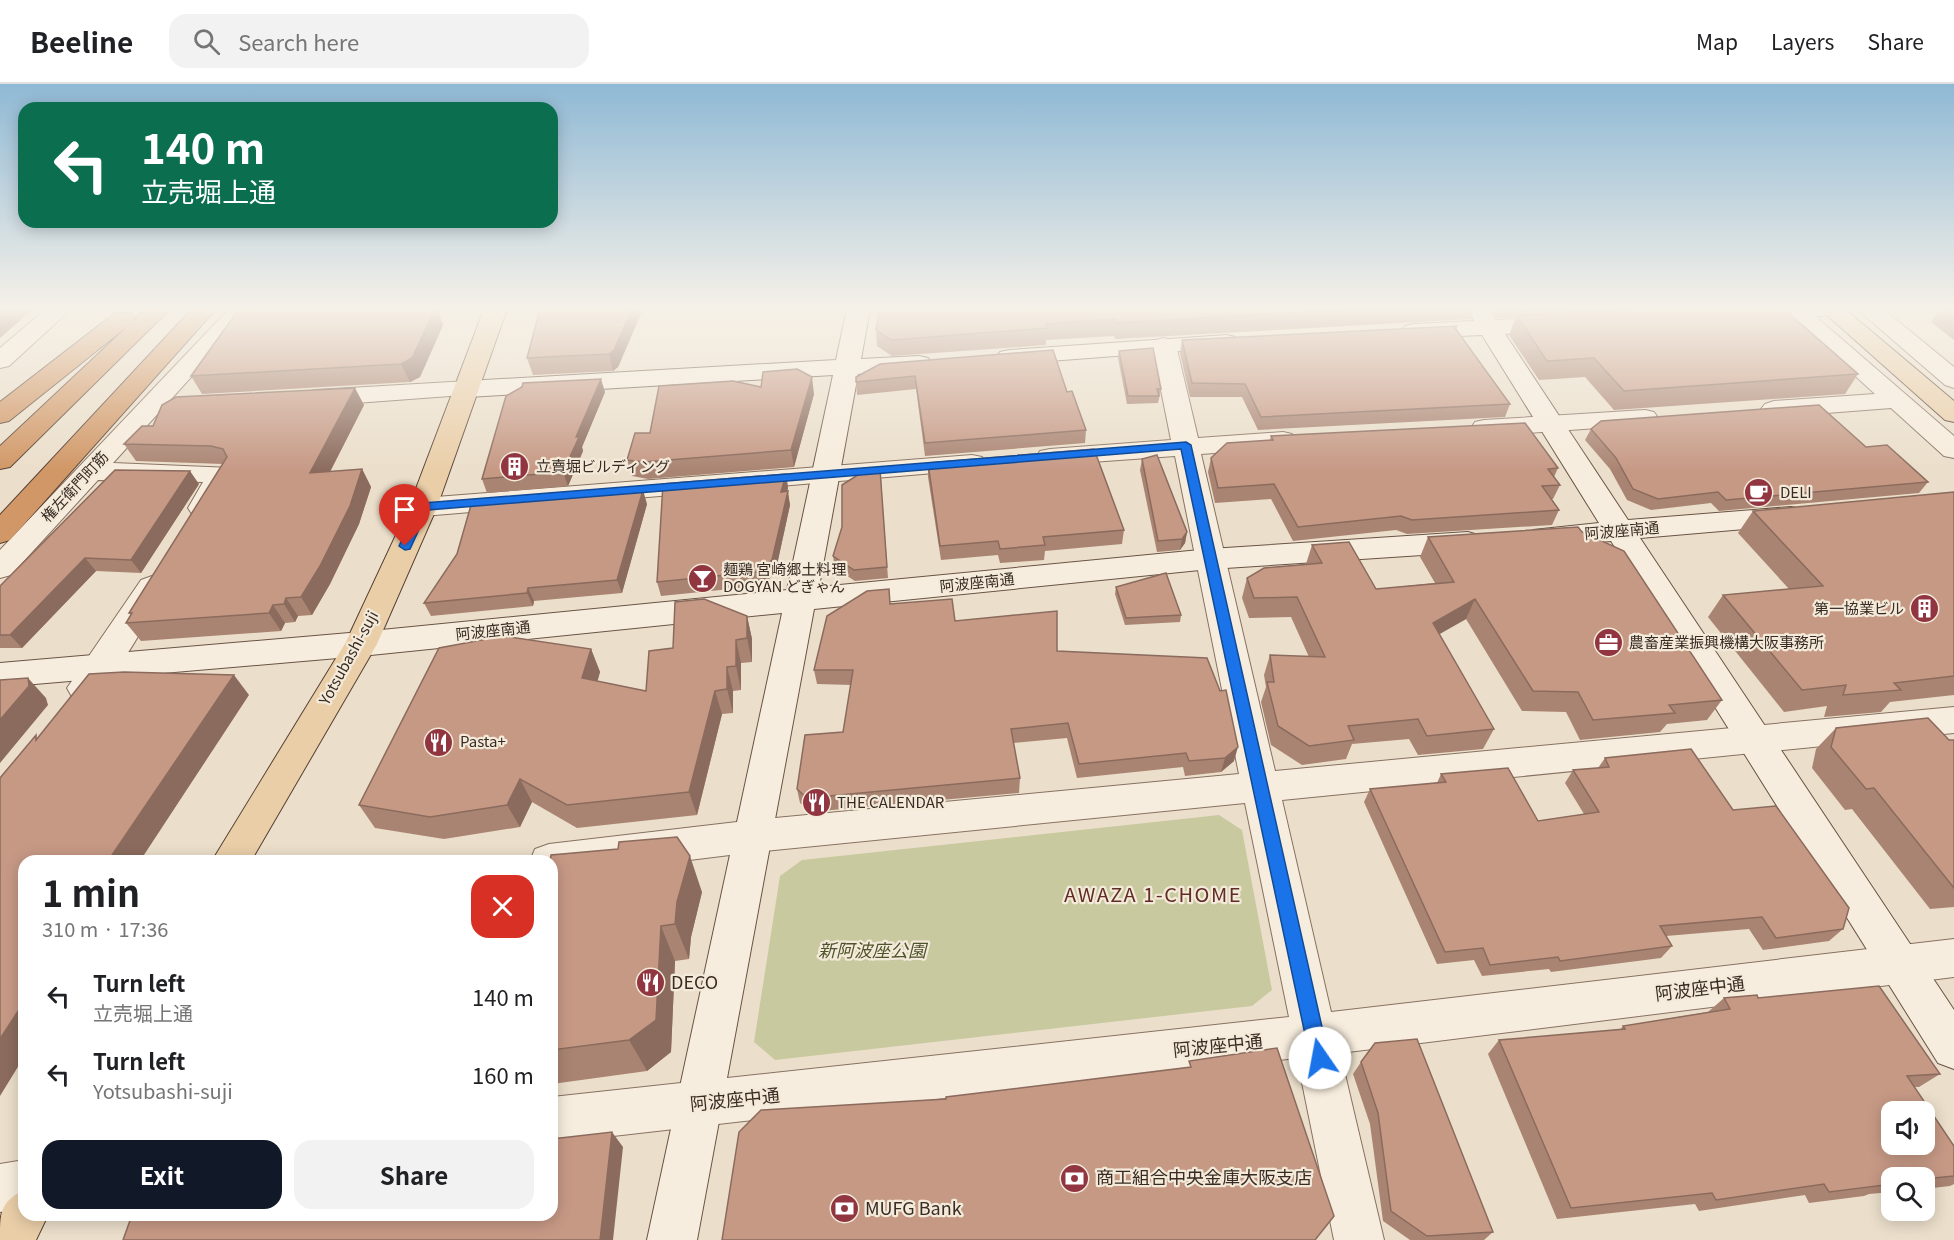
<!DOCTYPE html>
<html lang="en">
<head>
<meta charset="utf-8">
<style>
	body { margin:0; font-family:Georgia,"Noto Sans JP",serif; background:#f2f2f2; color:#202124; height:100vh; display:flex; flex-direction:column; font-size:22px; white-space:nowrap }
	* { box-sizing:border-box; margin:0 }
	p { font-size:20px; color:#757577 }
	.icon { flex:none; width:33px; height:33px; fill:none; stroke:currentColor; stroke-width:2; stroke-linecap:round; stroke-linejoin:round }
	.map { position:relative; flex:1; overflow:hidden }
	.drawer { position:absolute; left:18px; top:771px; width:540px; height:366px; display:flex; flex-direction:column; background:#fff; border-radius:18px; box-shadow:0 3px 15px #0003 }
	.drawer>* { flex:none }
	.hud { position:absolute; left:18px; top:18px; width:540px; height:126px; border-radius:18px; box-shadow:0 3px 15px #0003; background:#0b6e4f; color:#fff; overflow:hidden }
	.controls { position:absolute; left:1881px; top:1017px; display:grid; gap:12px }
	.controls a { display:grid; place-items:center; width:54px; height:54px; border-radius:12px; background:#fff; box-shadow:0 3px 15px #0003; font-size:30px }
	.pin { position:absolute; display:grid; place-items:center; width:51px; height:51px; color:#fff; margin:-62px -26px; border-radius:50% 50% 50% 0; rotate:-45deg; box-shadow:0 0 6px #0007 }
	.pin .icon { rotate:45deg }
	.me { position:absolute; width:66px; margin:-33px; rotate:348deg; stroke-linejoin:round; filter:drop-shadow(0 0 4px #0008) }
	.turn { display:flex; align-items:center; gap:21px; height:126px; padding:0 24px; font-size:27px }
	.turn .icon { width:78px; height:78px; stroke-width:2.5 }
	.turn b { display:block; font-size:42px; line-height:51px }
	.round { display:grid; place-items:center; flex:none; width:63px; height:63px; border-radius:18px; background:#f2f2f2 }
	.headline { display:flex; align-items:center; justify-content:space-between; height:102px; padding:0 24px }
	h1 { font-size:36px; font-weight:700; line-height:45px }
	.primary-button { display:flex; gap:12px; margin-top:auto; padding:12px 24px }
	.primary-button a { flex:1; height:69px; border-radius:18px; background:#111827; color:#fff; font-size:24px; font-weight:700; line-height:69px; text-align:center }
	.primary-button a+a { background:#f2f2f2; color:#202124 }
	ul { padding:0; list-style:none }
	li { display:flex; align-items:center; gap:18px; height:78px; padding:0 24px }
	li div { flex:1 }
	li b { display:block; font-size:22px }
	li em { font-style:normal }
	header { display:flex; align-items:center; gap:36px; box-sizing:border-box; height:84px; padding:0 30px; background:#fff; border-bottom:2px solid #e0e0e0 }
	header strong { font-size:28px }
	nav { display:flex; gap:33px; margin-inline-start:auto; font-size:21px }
	.search { width:420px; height:54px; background:#f2f2f2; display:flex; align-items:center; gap:15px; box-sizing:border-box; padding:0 21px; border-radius:18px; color:#757577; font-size:22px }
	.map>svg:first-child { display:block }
	.green { fill:#c9c9a0 }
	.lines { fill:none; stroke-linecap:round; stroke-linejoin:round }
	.street-casing { stroke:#877161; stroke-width:2 }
	.secondary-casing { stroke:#695344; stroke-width:2 }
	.primary-casing { stroke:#564034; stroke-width:2 }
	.highway-casing { stroke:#564034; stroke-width:2 }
	.street { fill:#f7edde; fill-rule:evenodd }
	.secondary { fill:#f7edde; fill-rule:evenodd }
	.primary { fill:#eacea8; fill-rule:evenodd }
	.highway { fill:#d19766; fill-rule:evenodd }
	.wall { fill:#aa8472 }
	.shaded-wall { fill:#8b6b5d }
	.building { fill:#c69985; stroke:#8b6b5d; stroke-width:1.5; fill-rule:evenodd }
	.route { fill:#1a73e8; stroke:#114b97; stroke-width:1.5 }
	.labels { text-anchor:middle; stroke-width:4.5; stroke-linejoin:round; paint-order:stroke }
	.poi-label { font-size:15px; fill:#392b23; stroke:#f3eada; text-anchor:start }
	.street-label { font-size:15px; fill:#392b23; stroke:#f3eada }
	.near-park-label { font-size:18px; font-style:italic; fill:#4e542b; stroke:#f3eada }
	.near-poi-label { font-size:18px; fill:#392b23; stroke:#f3eada; text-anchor:start }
	.near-street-label { font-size:18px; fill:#392b23; stroke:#f3eada }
	.near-neighbourhood-label { font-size:20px; letter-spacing:1.5px; fill:#622c26; stroke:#f3eada }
</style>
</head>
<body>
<header>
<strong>Beeline</strong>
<div class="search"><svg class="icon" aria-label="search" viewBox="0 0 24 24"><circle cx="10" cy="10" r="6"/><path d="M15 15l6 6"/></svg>Search here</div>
<nav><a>Map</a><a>Layers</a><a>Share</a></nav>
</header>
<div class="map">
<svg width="1954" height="1156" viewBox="0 0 1954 1156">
	<rect width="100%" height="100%" fill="#ebdfcb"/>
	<path class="green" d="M1219,731L1242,746L1272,906L1252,922L775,976L754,958L780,792L802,776Z"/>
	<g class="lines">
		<defs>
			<path id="street" d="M46,225H71L9,282L0,284V264Z
				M229,225H253L113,379L232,384L236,390L212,430L202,433L192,430L188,424L203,398L98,396L11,491L0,494V466Z
				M1782,225H1807L1954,352V374L1944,372L1891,324L1774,333L1765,330L1761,325L1765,320L1774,317L1875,310Z
				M1857,225H1883L1954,283V304L1945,301Z
				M1164,254L1172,256L1176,261L1198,354L1283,348L1292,350L1296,356L1292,362L1283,364L1201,370L1275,687L1954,623V649L1282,716L1331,928L1954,855V893L1340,969L1384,1156H1334L1297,974L552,1059V1013L1289,933L1245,719L754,768L552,793V777H530L535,765L549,760L754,736L1239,690L1175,372L1050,381L1040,379L1036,373L1040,367L1050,365L1171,356L1152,261L1156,256Z
				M468,297L477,300L481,305L477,310L315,322L306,319L302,314L306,309L315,306Z
				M1645,326L1654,328L1658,334L1654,340L1484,352L1475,350L1471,344L1475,338L1484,336Z
				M972,371L982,373L986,379L982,385L423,432L413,429L409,423L413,417L423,414Z
				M152,492L163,496L167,503C155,523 110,604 95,613C87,618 80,615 72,613L67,604L141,496Z
				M24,1076V1124L0,1128V1080Z"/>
			<path id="secondary" d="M847,225H870L861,275L919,272L928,274L931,279L928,284L919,286L858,290L819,503L1210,465L1468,448L1478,451L1483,458L1478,465L1468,468L1210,485L814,525L697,1156H647L782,529L361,572L0,603V579L361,548L787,506L833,291L468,313L459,310L455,305L459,300L468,297L836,276Z
				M1469,225H1489L1496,236L1556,233L1564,235L1568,240L1564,245L1505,250L1628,436L1791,423L1801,425L1805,432L1801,439L1791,441L1640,454L1954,926V985L1938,979L1611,457L1543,463L1533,460L1528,453L1533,446L1599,439L1482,251L1413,254L1405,252L1401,247L1405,242L1413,240L1474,237Z
				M1737,225H1834L1831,230L1823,232L1743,238L1735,236L1731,231Z
				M1227,251L1235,253L1239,258L1235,263L1009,280L1000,278L997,273L1000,268L1009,266Z"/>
			<path id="primary" d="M484,225H507L437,423L377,560L251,777H212L346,558L409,423Z
				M1820,225H1845L1954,317V338L1945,336Z
				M24,1106V1131H48L36,1156H0C0,1128 0,1118 24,1106Z"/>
			<path id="highway" d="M145,225H170L10,383L0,385V362L129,241L9,337L0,339V318L115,229H131L135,234L132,238Z
				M192,225H216L10,456L0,459V431Z"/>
		</defs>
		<use href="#street" class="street-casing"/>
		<use href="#secondary" class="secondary-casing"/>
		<use href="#primary" class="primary-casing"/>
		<use href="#highway" class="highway-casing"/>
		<use href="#street" class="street"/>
		<use href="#secondary" class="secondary"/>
		<use href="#primary" class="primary"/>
		<use href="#highway" class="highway"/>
	</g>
	<path class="wall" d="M240,225H439L438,227L443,241L420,293L410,298L202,310L191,292Z
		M539,225H643L618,283L613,287L533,291L527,274L540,228Z
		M880,225H1474L1471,235L1115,255L1114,252L1046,256V261L892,272L877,262L876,246Z
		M1491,225H1784L1858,290L1845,310L1614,326L1585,293L1539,296L1509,251L1516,233L1497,234Z
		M1940,225H1954V256L1931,238Z
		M1457,242L1456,246L1510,320L1505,333L1258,346L1242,313H1190L1180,269L1182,256Z
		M1053,266L1067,308L1086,346L1085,359L925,372L916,305L857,311L856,298Z
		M1119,267L1161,305L1158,319L1127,320L1118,274Z
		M761,303L814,310L794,383L648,395L632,392L627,376L650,349Z
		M605,308L582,363L583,367L568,402L487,409L482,395Z
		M364,321L330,388L362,385L371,403L359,440L330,500L312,531L298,532L295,538L285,539L281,547L141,557L126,539L131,531L129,529L223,380L136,377L124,360L153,342Z
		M1591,345L1866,363L1928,398L1919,409L1719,427L1711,419L1651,426L1627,416L1610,385L1585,356Z
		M1271,352L1558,384L1554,393L1560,401L1553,415H1551L1559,426L1552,441L1407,450L1396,446L1293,457L1271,415L1215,419L1208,388L1211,374L1270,356Z
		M1142,375L1187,448L1185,459L1180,466L1157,468L1140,386Z
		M928,379L1124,446L1122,460L1045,467L1044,476L1000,479L998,471L941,476L928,393Z
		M880,385L888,494L855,497L835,484L833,472Z
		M786,390L788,404L787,407L790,421L775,490L760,502L661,512L657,498Z
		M199,400L141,489L96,487L22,564H0V502Z
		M1954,408V611L1890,618L1881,628L1824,633L1827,622L1784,628L1708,533L1723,511L1789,505L1738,449L1753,427Z
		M554,409L556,414L647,420L622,509L534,517L533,522L431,532L424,519Z
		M1428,453L1722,616L1707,636L1667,640L1660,648L1580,656L1566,628L1522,627L1466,535L1439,550L1494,645L1483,665L1418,671L1409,655L1352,660L1346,675L1302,681L1271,661L1261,618L1266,603L1264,591L1270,571L1309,573L1291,533L1249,534L1242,514L1247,494L1306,480L1312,461L1376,505L1435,499L1420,473Z
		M1116,503L1181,531L1180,538L1125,541L1115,510Z
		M890,520L955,537L1057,567L1234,677L1221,688L1185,692L1183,683L1077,694L1067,654L1013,659L1020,694L1019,709L810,728L800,719L797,705L843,648L851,601L817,600L814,586Z
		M747,532L752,555V578L741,579V606L733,607V629L722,630L697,731L577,744L532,718L520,743L444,755L375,744L359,721L591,565L600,588L597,597L646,607L673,564Z
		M1836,644L1949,656H1954V823L1930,825L1852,725L1845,726L1812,684L1816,665Z
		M1605,674L1733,726L1843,845L1829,857L1763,866L1749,845L1666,852L1672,862L1661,874L1551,888L1549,885L1482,892L1474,876L1437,880L1364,718L1370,705L1437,699L1441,690L1538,737L1584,730L1565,699L1573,686L1598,684Z
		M552,777L702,808L691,853L689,875L675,877L671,968L647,987L552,1000Z
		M1724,914H1758L1940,990L1919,1003H1914L1954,1062V1100L1950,1102L1924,1105V1094H1892V1108L1869,1110L1864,1112L1809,1119L1805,1111L1699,1127L1695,1120L1557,1135L1488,970L1499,956L1620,946L1623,942L1708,928Z
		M1361,978L1493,1148L1484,1156H1410L1383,1137L1370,1040L1353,990Z"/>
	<path class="shaded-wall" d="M2,225H33L0,254V227Z
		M424,225H439L438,227L443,241L420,293L410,298L401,280Z
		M632,225H643L618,283L613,287L609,270Z
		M812,293L814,310L794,383L791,366Z
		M601,295L605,308L582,363L583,367L568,402L563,388L576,353Z
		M355,304L364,321L320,407L310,389Z
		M362,385L371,403L359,440L330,500L312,531L301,513Z
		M190,387L199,400L141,489L131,476Z
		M786,390L788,404L783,421L781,408Z
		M643,406L647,420L622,509L617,496Z
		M788,407L790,421L775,490L760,502L757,488Z
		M1187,448L1185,459L1180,466L1182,455Z
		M85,474L96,487L22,564L10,551Z
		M528,504L534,517L533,522L527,509Z
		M286,514L298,532L295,538L284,520Z
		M1475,515L1466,535L1424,559L1433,539Z
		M273,521L285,539L281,547L269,529Z
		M747,532L752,555V578L747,554Z
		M736,556L741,579V606L736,582Z
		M591,565L600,588L592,618L582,594Z
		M727,583L733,607V629L727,605Z
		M234,591L249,611L140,777H108Z
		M28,594L46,614L48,621L0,679V636Z
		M715,607L722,630L697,731L689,708Z
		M1238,663L1234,677L1221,688L1225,674Z
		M520,695L532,718L520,743L507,721Z
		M690,772L702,808L691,853L689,875L675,840L677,818Z
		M661,842L675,877L671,968L647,987L629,956Z
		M24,918V973L0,1012V955Z
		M612,1048L623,1063L613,1156H600Z"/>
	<path class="building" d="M240,225H435L412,274L401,280L191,292L234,232Z
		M540,225H632L614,266L609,270L527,274Z
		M880,225H1361L1116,239V235L1046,240L1047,244L891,256L876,246Z
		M1642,225H1784L1858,290L1624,307L1594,274L1547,277L1517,232Z
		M1457,242L1455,244L1510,320L1261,333L1245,300L1192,299L1182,256Z
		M1153,264L1161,305H1157L1159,312H1128L1119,267Z
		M1053,266L1067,308L1072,307L1086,346L925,359L915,292L856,298V293L880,280Z
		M797,285L812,293L791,366L644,378L627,376L635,349H650L659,302L733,297L761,303L763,288Z
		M601,295L576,353H579L563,388L482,395L506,312L522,303L523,299Z
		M355,304L310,389L362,385L350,422L320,482L301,513L286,514L284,520L273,521L269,529L126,539L132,529H129L227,373L223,365L211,362L124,360L142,342H153L162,321L176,313Z
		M1819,321L1866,363L1887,361L1928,398L1726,416L1718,408L1658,415L1633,405L1616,374L1591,345L1601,337Z
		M1525,339L1558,384L1548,385L1560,401L1542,402L1559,426L1412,436L1401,432L1298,443L1274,400L1218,404L1211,374L1227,359L1273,356L1271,352Z
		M1094,365L1124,446L1043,453L1045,461L1000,465L998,457L940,462L928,379Z
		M1157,371L1187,448L1182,455L1158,457L1142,375Z
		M880,385L887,483L854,486L833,472L842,443V401L864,387Z
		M115,386L190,387L131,476L85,474L10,551H0V502Z
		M786,390L781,408L788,407L772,476L757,488L657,498L663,400Z
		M643,406L617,496L528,504L527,509L424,519L457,470L471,421L475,416L554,409L552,414Z
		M1954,408V592L1894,599L1901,606L1843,611L1846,601L1802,606L1723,511L1823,502L1753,427Z
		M1578,443L1582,448L1624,467L1722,616L1669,621L1675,629L1593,636L1578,608L1533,607L1475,515L1433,539L1494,645L1427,652L1418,635L1348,642L1354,656L1309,662L1278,642L1267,598H1274L1270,571L1325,573L1297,513L1254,514L1247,494L1264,484L1322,479L1312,461L1349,458L1376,505L1454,498L1428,453Z
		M1166,489L1181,531L1126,534L1116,503Z
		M889,505L890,520L952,515L955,537L1057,527V567L1207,574L1220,607L1226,606L1238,663L1225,674L1189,677L1186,669L1079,680L1068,639L1011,645L1020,694L807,714L797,705L805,651L843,648L853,586H814L827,532L867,507Z
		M704,515L747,532V554L736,556V582L727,583V605L715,607L689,708L567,721L520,695L507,721L430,733L359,721L439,564L503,552L591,565L582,594L646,607L649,567L673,564L675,518Z
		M124,588L234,591L108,777H24V918L0,955V694L36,651V656L89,590Z
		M28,594L29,602L0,636V596Z
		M1928,634L1949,656H1954V804L1874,704L1866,705L1831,663L1836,644Z
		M1691,665L1733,726L1776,722L1849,824L1843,845L1776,854L1762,833L1660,842L1672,862L1560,877L1558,873L1490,881L1483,864L1445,868L1370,705L1446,698L1441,690L1508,684L1538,737L1599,728L1573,686L1609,683L1605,674Z
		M677,753L690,772L677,818L675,840L661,842L656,936L629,956L552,966V777H550L551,771L618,765L619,758Z
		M1879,902L1940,990L1907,992L1954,1062V1092L1924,1095V1094H1892V1098L1884,1099L1885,1101L1829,1108L1824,1100L1716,1116L1712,1109L1571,1124L1499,956L1625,945L1623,942L1730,925L1724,914L1757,911L1758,914ZM1892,1028H1924V1060H1892Z
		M1417,955L1493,1148L1427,1152L1391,1127L1378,1029L1361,978L1375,959Z
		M1277,964L1334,1132L1315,1156H722L739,1048L761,1026L946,1015V1013L1191,983L1189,977Z
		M612,1048L600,1156H123L132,1131H552V1055Z"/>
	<linearGradient id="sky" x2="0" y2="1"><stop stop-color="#8fb9d5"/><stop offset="0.58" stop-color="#f6f1e8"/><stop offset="1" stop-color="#f6f1e8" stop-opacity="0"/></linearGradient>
	<rect width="1954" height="387" fill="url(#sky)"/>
	<path class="route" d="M1186,358L1191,361L1329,974L1326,980L1320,983L1313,980L1310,974L1181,365L428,426L410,465L405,466L399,462L417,423L423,419Z"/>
	<defs>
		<symbol id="building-disc" viewBox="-11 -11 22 22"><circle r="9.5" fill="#913640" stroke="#f3eada"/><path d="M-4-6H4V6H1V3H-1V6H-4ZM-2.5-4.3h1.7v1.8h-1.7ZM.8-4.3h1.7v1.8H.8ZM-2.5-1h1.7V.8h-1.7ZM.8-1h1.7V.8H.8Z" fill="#fff"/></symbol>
		<symbol id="cafe-disc" viewBox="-11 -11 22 22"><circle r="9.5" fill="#913640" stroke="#f3eada"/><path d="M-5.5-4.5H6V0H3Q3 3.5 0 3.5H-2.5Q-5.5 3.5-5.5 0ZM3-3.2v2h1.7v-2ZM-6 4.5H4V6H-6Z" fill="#fff"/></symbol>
		<symbol id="bar-disc" viewBox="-11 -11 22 22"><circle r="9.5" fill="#913640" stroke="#f3eada"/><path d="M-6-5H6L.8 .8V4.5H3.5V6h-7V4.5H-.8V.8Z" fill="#fff"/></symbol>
		<symbol id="office-disc" viewBox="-11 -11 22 22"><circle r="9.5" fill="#913640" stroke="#f3eada"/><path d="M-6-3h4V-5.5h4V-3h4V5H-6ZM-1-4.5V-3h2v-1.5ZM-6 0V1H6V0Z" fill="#fff"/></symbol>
		<symbol id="restaurant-disc" viewBox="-11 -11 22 22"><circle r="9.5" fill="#913640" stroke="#f3eada"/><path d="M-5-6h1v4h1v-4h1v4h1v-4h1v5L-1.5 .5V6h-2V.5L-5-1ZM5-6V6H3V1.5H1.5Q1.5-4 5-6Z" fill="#fff"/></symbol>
		<symbol id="bank-disc" viewBox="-11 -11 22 22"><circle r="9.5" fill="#913640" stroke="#f3eada"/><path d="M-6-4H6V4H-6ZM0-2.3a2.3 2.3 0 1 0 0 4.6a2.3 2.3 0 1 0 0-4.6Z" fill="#fff"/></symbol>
	</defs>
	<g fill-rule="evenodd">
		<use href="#building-disc" x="498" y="366" width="33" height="33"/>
		<use href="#cafe-disc" x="1742" y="392" width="33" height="33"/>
		<use href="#bar-disc" x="686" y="478" width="33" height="33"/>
		<use href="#building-disc" x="1908" y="508" width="33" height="33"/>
		<use href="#office-disc" x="1592" y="542" width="33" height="33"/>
		<use href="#restaurant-disc" x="422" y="642" width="33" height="33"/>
		<use href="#restaurant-disc" x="800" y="702" width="33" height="33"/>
		<use href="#restaurant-disc" x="634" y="882" width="33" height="33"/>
		<use href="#bank-disc" x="1058" y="1078" width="33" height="33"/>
		<use href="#bank-disc" x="828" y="1108" width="33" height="33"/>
	</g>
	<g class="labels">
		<g class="poi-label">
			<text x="536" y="388">立賣堀ビルディング</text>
			<text x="1780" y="414">DELI</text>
			<text x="723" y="491">麺鶏 宮崎郷土料理<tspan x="723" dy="17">DOGYAN どぎゃん</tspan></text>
			<text x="1904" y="530" text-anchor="end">第一協業ビル</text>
			<text x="1629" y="564">農畜産業振興機構大阪事務所</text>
			<text x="460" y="663">Pasta+</text>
			<text x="837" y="724">THE CALENDAR</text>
		</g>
		<g class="street-label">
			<text transform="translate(75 403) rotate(-47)" y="5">権左衛門町筋</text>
			<text transform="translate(1622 447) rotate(-5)" y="5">阿波座南通</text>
			<text transform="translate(977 499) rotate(-6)" y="5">阿波座南通</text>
			<text transform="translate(493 547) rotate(-6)" y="5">阿波座南通</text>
			<text transform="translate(349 574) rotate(-61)" y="5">Yotsubashi-suji</text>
		</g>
		<g class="near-park-label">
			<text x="872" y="873">新阿波座公園</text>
		</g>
		<g class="near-poi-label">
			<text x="671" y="905">DECO</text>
			<text x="1096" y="1100">商工組合中央金庫大阪支店</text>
			<text x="865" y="1131">MUFG Bank</text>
		</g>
		<g class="near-street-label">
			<text transform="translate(1700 905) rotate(-7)" y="6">阿波座中通</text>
			<text transform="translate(1218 962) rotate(-6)" y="6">阿波座中通</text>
			<text transform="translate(735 1016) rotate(-6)" y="6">阿波座中通</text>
		</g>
		<g class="near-neighbourhood-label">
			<text x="1153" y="818">AWAZA 1-CHOME</text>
		</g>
	</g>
</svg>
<div class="controls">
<a><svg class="icon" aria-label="sound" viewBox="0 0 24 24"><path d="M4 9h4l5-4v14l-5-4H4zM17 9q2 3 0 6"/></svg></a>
<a><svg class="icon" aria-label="search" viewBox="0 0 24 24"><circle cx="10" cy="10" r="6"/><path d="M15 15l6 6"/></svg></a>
</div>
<div class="pin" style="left:405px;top:462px;background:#d93025"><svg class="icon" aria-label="arrive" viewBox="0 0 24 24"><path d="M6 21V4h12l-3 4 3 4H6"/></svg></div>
<svg class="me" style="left:1320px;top:974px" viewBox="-20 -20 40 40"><circle r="19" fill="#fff"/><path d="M0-13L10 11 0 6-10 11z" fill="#1a73e8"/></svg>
<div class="hud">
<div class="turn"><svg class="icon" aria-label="left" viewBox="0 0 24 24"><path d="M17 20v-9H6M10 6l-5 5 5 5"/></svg><div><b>140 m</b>立売堀上通</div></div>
</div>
<section class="drawer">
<div class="headline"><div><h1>1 min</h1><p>310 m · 17:36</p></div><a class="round" style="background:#d93025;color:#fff"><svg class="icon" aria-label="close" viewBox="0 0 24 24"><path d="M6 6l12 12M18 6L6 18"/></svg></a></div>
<ul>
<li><svg class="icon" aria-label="left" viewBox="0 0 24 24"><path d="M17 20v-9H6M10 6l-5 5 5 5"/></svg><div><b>Turn left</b><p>立売堀上通</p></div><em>140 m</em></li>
<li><svg class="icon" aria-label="left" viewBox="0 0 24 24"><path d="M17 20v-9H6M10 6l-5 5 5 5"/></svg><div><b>Turn left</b><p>Yotsubashi-suji</p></div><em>160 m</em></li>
</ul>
<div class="primary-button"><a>Exit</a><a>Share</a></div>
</section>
</div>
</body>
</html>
